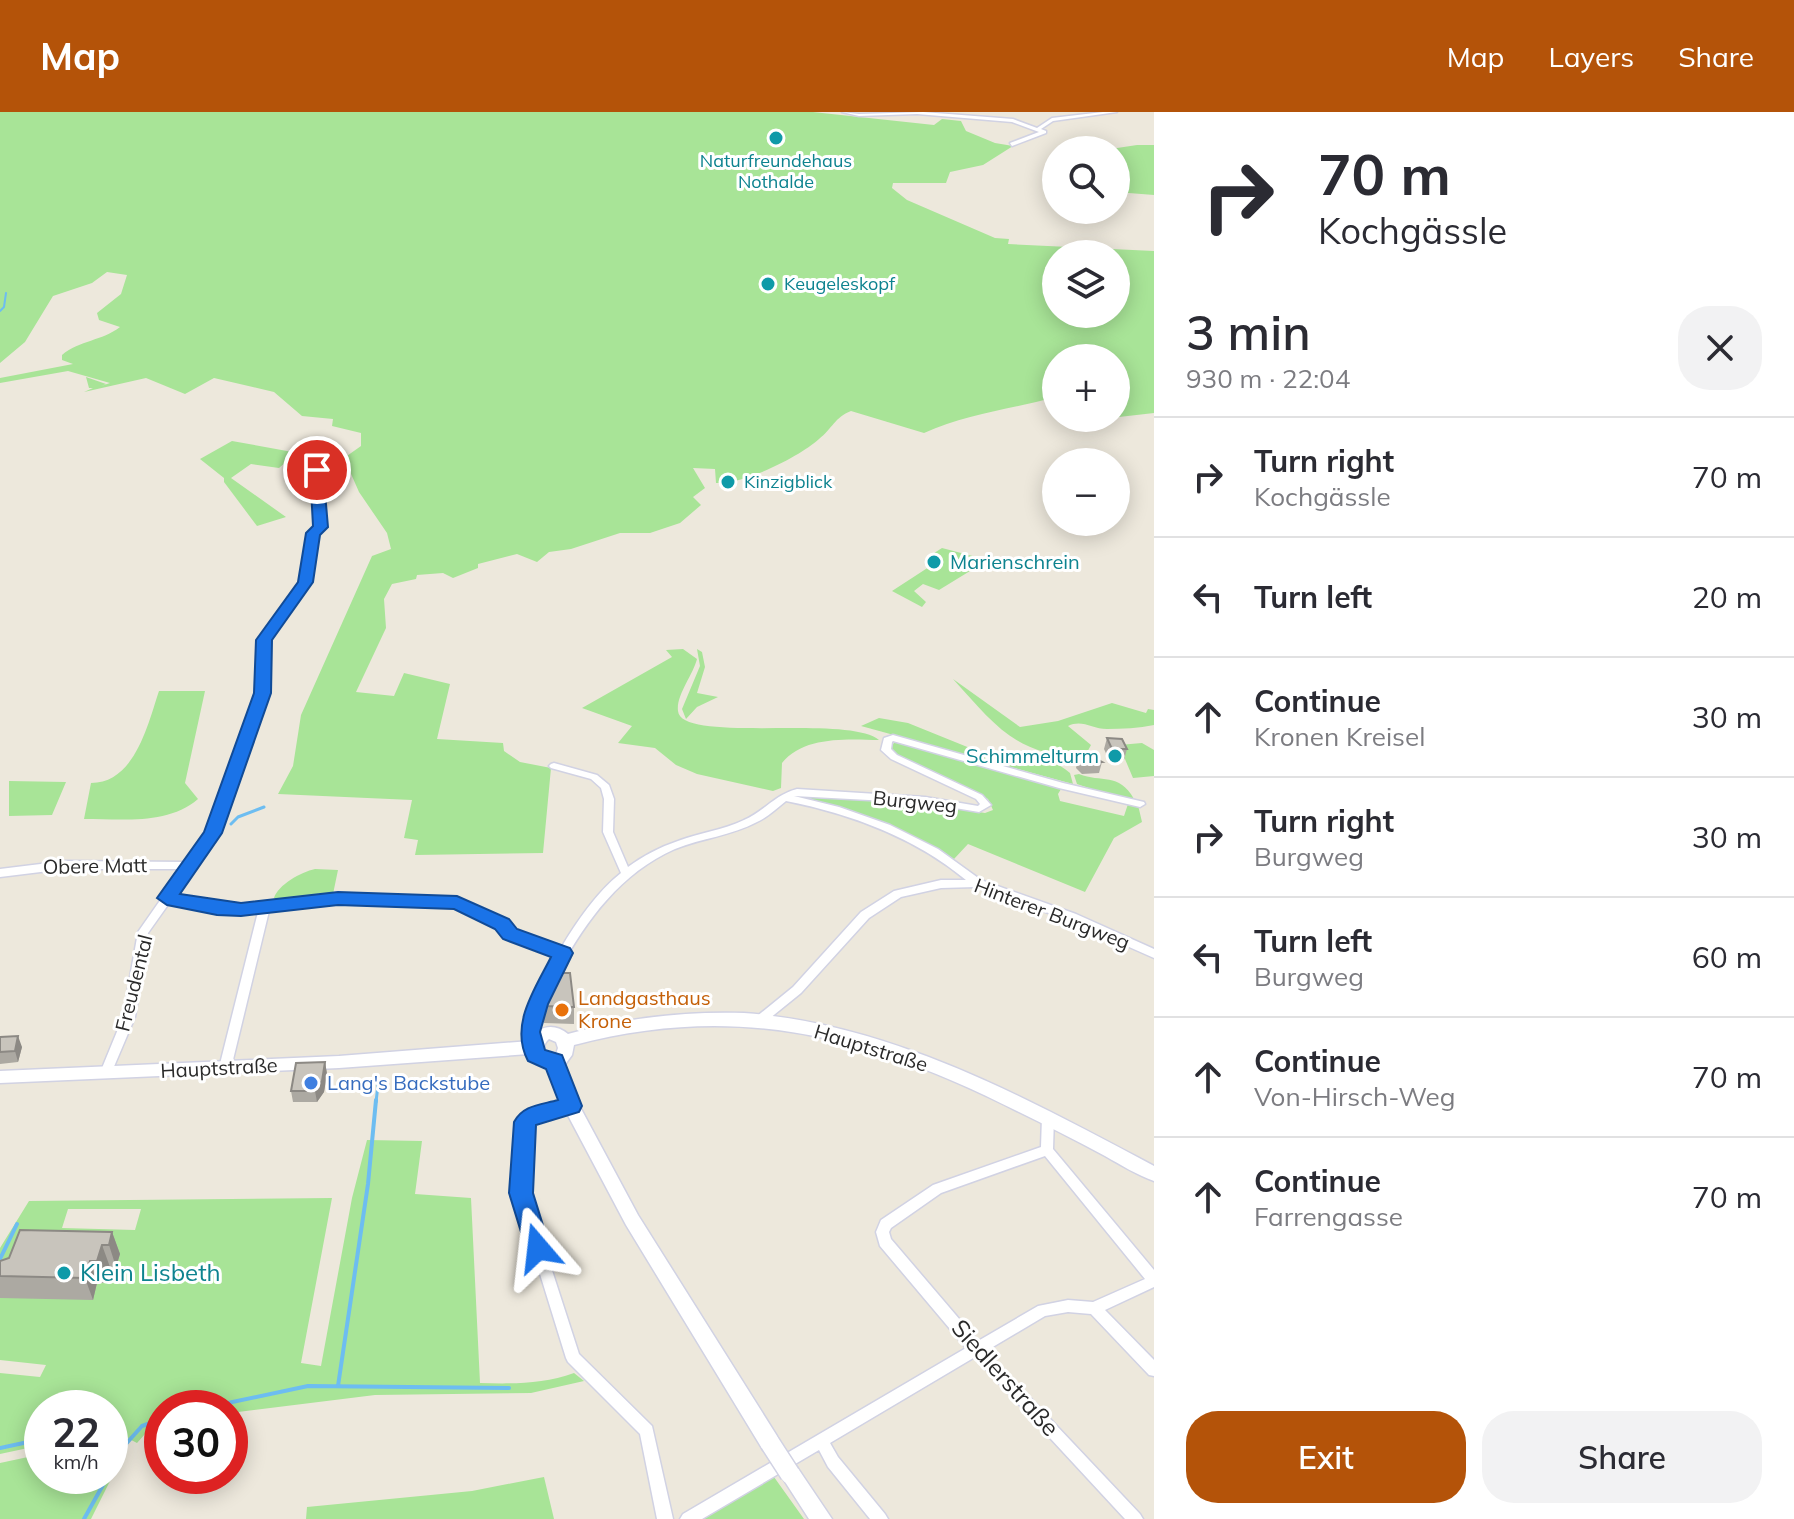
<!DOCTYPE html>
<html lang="en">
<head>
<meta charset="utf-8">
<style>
	body { margin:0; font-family:Mulish,sans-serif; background:#f2f2f3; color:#2b2b33; height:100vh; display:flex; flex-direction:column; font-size:30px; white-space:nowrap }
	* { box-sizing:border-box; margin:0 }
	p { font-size:26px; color:#7c7c81 }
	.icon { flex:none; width:44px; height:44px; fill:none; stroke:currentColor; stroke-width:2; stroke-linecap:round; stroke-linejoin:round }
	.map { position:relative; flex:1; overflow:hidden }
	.side { display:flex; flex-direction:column; background:#fff; width:640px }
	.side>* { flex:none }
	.hud { background:#fff; color:#2b2b33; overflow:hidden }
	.controls { position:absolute; left:1042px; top:24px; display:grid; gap:16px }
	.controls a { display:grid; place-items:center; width:88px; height:88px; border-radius:50%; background:#fff; box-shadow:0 4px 20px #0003; font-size:40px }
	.speed { position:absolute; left:24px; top:1278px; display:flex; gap:16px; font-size:40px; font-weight:700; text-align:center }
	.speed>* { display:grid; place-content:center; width:104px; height:104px; border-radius:50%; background:#fff; box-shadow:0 4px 20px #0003; line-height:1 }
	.speed small { font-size:20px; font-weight:400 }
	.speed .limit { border:12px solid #d22; background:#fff; color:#111 }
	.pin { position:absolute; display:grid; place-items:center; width:68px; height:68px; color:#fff; margin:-34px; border:4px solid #fff; border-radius:50%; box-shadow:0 2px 8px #0007 }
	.me { position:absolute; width:88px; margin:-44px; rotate:343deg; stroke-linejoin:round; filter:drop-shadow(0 0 6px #0008) }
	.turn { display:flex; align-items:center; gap:28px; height:168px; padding:0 32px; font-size:36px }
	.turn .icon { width:104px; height:104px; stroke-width:2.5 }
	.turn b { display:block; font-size:56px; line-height:68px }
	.round { display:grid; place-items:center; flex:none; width:84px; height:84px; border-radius:32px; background:#f2f2f3 }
	.overview { display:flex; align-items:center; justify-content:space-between; height:136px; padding:0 32px }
	h1 { font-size:48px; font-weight:600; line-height:60px }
	.cta { display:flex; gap:16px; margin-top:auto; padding:16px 32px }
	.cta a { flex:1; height:92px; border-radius:32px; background:#b45309; color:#fff; font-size:32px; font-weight:600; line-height:92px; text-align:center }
	.cta a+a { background:#f2f2f3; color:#2b2b33 }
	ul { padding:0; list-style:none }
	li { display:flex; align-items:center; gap:24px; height:120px; padding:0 32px; border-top:2px solid #e1e1e2 }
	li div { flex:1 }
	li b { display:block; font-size:30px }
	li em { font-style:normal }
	header { display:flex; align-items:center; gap:48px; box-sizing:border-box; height:112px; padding:0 40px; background:#b45309; color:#fff }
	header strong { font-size:38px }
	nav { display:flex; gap:44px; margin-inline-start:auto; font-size:28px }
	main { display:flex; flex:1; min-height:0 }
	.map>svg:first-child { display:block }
	.green { fill:#a8e497; fill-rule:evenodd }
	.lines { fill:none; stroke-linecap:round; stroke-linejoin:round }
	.stream-far2 { stroke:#6dbdf1; stroke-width:2 }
	.stream-far1 { stroke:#6dbdf1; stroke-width:3 }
	.stream { stroke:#6dbdf1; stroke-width:4 }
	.street-casing { stroke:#d1d2e3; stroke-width:3 }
	.secondary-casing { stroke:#d1d2e3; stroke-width:3 }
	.street { fill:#fff; fill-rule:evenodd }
	.secondary { fill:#fff; fill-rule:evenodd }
	.secondary-bridge-casing { stroke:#d1d2e3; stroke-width:22; stroke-linecap:butt }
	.secondary-bridge { stroke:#fff; stroke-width:19 }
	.wall { fill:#aca9a2 }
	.shaded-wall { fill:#8c8984 }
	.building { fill:#c8c4bc; stroke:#8c8984; stroke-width:2 }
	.route { fill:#1a73e8; stroke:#114b97; stroke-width:2 }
	.culture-dot { fill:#0f9aa8; stroke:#fff; stroke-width:3 }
	.food-dot { fill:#e8710a; stroke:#fff; stroke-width:3 }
	.shop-dot { fill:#3f7fe0; stroke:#fff; stroke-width:3 }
	.labels { text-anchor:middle; stroke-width:6; stroke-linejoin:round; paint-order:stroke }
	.far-culture-label { font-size:18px; fill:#0d838f; stroke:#fff; text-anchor:start }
	.culture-label { font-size:20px; fill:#0d838f; stroke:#fff; text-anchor:start }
	.street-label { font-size:20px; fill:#2a2a2a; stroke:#fff }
	.food-label { font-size:20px; fill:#c56008; stroke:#fff; text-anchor:start }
	.shop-label { font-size:20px; fill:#366cbe; stroke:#fff; text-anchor:start }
	.near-culture-label { font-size:24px; fill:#0d838f; stroke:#fff; text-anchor:start }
	.near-street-label { font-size:24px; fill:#2a2a2a; stroke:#fff }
</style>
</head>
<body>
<header>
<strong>Map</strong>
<nav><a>Map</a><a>Layers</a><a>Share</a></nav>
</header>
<main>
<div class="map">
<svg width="1154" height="1407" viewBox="0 0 1154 1407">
	<rect width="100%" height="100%" fill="#ede8dc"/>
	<path class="green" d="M0,0H813L934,13L942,7L961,9L966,19L995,31L1013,34L983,53L950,60L946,71H893L892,76L907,88L995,126L1009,127L1008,132L1154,139V301L1119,305L1102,311L1095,306H1116V246H1056V285C1012,297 966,302 924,321L851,299C835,305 832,317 819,327C799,345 743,373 716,371L715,357L693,356L705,376L693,385L701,393L680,411L650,421H620L571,437L549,440L537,450L517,442L478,452V456L453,466L443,461L417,463L416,467L392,472L384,487L386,516L356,580L394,584L404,561L450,572L437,627L503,631L504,639L520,650L551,656L543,741L415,743L418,728L404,726L412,688L278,682L293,654L301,603L372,444L391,437L387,421L359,380L344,346L361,334V321L332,314L333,307L302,304L274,280L214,266L185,282L146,266L84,280L93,276H89L86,265L106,272L101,274L110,271L68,259L0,271V266L73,252L62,248V243C80,228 102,229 120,215L99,208L97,201L121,182L127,163L107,160L92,171L53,184L25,230L0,251ZM1056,142H1116V202H1056Z
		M1137,33H1154V83L1116,80V38H1104Z
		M232,329L298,341L305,348L287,349L279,356L251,352L231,366L286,405L257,414L224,370V366L200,347Z
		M942,436L988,448L939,478L923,472L914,479L926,490L922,495L892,479L932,453L931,443Z
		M683,537L697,547C693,563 676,583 678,599C681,632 848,602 879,628C847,627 803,624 782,651L781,676L773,679L697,662L676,653L655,636L618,631L632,614L582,596L672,545L666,538Z
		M697,537L702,540L705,555L697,581L718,585L697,595L686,607L682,597L700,554Z
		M953,567L1020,615L1058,609L1112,591L1146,601L1148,597L1154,598V613C1139,616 1122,617 1107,617C1092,617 1082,607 1068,614L1091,633L1084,646C1015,643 996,614 953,567Z
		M159,579H205L185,671L198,687C168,713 122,707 84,707L91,671C135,671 148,612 159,579Z
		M879,606L908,611L1002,649C1027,643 1050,644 1070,661L1073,672L861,614Z
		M895,630L1061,677L1058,682L1060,689L1124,704L1128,692L1138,693L1142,710L1114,726L1085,780L968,732L954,747L917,727L796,684L927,692L985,701L993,698L988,687L894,641L890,635Z
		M1142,631L1154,638V664L1133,666L1119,633Z
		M1079,662C1101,671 1119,660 1134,687L1112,684L1077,672L1074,663Z
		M9,669L66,670L52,703L9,704Z
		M315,757L338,758L333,782L280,790L274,786C278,773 301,760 315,757Z
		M367,1028L422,1029L415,1082L471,1086L480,1271C513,1272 543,1272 574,1261L584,1269L531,1281L375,1283L230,1301V1296H162V1314L145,1322L137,1331L110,1317V1296H42V1333L0,1342V1261L40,1265L46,1253L0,1248V1136L29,1089L332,1086L301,1251L321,1254L352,1086ZM68,1097H141L135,1118L62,1116Z
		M110,1336L124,1341L91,1407H0V1351L42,1342V1364H110Z
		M544,1365L554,1407H306L307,1395L472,1379Z
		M774,1365L804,1407H697Z"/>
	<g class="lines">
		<path class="stream-far2" d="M0,199L4,195L6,181"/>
		<path class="stream-far1" d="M231,712L238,705L264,695
			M376,990L378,973"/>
		<path class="stream" d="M0,1147L17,1112
			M338,1274L368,1072L376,988
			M204,1296L308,1274L509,1276
			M117,1327L127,1329
			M125,1333L142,1314L162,1307
			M0,1336L42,1327
			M110,1361L118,1346
			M84,1407L108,1364"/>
		<defs>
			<path id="street" d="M842,0L859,2L923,0L1013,7L1037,16L1052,6L1103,0H1117L1053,9L1041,17L1046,19V21L1012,34L1010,31L1039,20L1012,10L917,2L859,4Z
				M306,345H312C325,367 326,390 325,415L317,422L309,470L268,528L267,581L218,721L174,784L217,792L241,794L338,783L457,787L506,809L514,819L561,836C577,809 596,781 621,761L603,720L604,687L601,676L591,667L551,656L549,654L551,652L554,651L597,663L609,673L614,687L613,720L628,755C643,744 660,735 678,729C699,721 723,718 744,708C763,700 776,682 797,677L925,685L978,694L980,692L976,687L891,647L881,638L884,626L893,623L1063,671L1144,690L1145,692L1140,695L1059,676L893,629L892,630L891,637L897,643L982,683L991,693L979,700L925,691L794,684L839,695L890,713L938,737L981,768L1076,802L1154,837V846L1068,808L976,775L941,776L901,785L869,806L801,881L764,911L760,912L756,911L754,908L756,905L793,875L861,800L894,779L941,768H966C914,725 851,702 786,689C777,696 768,705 757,710C731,724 702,726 675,737C621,761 587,807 559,858C548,880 537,902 536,927L540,932L538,935C531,937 527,934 524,928C525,897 542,870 557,843L506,825L498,815L455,795L338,791L269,799L231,956L229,959L225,961L221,959L219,956L258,800C227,803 199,796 170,790L148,821L135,905L110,964L106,966L102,964L100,961L123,905L138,820L182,757H65L0,765V757L65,749L187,750L208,720L257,581L260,528L301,470L309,421L317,414C318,391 317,368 305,347Z
				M571,989L575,991L577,994L575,997L541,1006L531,1012L527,1081L579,1242L652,1314L673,1407H657L640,1322L568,1250L566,1246L515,1081L519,1010C532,996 553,994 571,989Z
				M1048,1000L1052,1002L1054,1005L1053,1037L1154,1158V1175L1105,1198L1154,1248V1264L1149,1263L1091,1202L1068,1200L1045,1204L986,1239L1140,1402L1143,1407H1125L975,1245L830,1331L838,1345L885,1402L888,1407H870L828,1355L819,1338L702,1407H680L683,1402L966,1236L880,1134L876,1120L881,1108L933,1073L1041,1035L1042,1005L1044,1002ZM1045,1044L1145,1167L1093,1190L1068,1188L1038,1194L978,1229L891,1127L889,1120L891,1116L941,1081Z"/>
			<path id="secondary" d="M744,901C892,912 1026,986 1154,1054V1069C1137,1063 1121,1053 1105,1044C1077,1029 1048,1014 1019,1000C870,925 740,889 574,933L572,943L564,954L579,993L638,1103L777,1324L780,1331L777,1338L770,1341L763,1338L626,1113L563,994L549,957L536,952L529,942L339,956L0,971V959L339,944L530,929C538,913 555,911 568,922C624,906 687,899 744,901ZM549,927L556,930L558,936L556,942L549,944C542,939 543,932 549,927Z
				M790,1352L797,1355L832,1407H809L780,1362L783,1355Z"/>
		</defs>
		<use href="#street" class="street-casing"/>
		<use href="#secondary" class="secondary-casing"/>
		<use href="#street" class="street"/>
		<use href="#secondary" class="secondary"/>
		<defs>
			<path id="secondary-bridge" d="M770,1331L790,1362"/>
		</defs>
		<use href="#secondary-bridge" class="secondary-bridge-casing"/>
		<use href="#secondary-bridge" class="secondary-bridge"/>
	</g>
	<path class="wall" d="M1107,626L1127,637L1124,648H1109L1104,637Z
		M1079,645L1102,650L1099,661L1082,662L1076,656Z
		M544,894L574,895V912L544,911Z
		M0,925L22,935L18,950L0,952Z
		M325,950L327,962L324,980L317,990H293L291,979Z
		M112,1120L120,1142L116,1155H110L105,1171H97L93,1188L0,1186V1149Z"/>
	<path class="shaded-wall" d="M18,924L22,935L18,950L15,939Z
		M325,950L327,962L324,980L317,990L315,979Z
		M112,1120L120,1142L116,1155L109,1133Z
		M102,1133L110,1155L105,1171L97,1149Z
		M90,1149L97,1171L93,1188L85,1166Z"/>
	<path class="building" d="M1107,626L1122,627L1127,637H1112Z
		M1087,642L1102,650L1085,651L1079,645Z
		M553,861H570L574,895L544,894L547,873H553Z
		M18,924L15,939L0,940V925Z
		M325,950L322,969L315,979H291L296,951Z
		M20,1118L112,1120L109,1133H102L97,1149H90L85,1166L0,1164V1149L9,1146Z"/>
	<path class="route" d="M317,353L323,358L328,415L320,423L313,470L272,528L271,581L222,721L180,782L241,791L338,780L457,784L509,807L517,817L570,836L573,841L548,892L540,920L545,938L562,943L582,994L579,1000L536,1013L533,1081L550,1136L547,1143L538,1146L530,1143L526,1136L509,1081L514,1010C523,993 540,993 558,988L546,957L528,949C509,913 535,877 551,845L503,827L495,817L454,797L338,793L241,804L217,803L167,793L157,786L204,720L254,581L256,528L298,470L306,421L313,414L310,358Z"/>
	<g class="culture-dot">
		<circle cx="776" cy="26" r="8"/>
		<circle cx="768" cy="172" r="8"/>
		<circle cx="728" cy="370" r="8"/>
		<circle cx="934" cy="450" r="8"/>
		<circle cx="1115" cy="644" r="8"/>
		<circle cx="64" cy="1161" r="8"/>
	</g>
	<circle class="food-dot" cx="562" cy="898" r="8"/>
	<circle class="shop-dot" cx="311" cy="971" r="8"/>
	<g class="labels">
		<g class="far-culture-label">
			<text x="776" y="55" text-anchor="middle">Naturfreundehaus<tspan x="776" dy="21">Nothalde</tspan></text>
			<text x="784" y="178">Keugeleskopf</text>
			<text x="744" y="376">Kinzigblick</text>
		</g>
		<g class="culture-label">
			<text x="950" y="457">Marienschrein</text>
			<text x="1099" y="651" text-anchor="end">Schimmelturm</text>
		</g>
		<g class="street-label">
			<text transform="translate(915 690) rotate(6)" y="7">Burgweg</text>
			<text transform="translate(95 754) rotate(-1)" y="7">Obere Matt</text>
			<text transform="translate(1052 802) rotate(21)" y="7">Hinterer Burgweg</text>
			<text transform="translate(134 871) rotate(-76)" y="7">Freudental</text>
			<text transform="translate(871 936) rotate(17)" y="7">Hauptstraße</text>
			<text transform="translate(219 956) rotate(-3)" y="7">Hauptstraße</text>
		</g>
		<g class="food-label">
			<text x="578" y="893">Landgasthaus<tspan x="578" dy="23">Krone</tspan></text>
		</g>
		<g class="shop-label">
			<text x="327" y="978">Lang's Backstube</text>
		</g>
		<g class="near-culture-label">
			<text x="80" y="1169">Klein Lisbeth</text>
		</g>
		<g class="near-street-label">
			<text transform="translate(1005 1266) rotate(48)" y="8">Siedlerstraße</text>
		</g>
	</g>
</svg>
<div class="controls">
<a><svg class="icon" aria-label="search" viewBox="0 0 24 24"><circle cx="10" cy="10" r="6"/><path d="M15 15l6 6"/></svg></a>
<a><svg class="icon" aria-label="layers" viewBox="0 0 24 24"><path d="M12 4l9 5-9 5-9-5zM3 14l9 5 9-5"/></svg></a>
<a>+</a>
<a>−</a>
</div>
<div class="speed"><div>22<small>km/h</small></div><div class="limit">30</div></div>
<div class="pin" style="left:317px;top:358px;background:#d93025"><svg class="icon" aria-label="arrive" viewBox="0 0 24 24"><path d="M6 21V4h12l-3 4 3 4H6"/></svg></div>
<svg class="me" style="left:538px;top:1136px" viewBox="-20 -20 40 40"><path d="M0-17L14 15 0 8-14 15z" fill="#1a73e8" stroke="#fff" stroke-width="4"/></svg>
</div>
<section class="side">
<div class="hud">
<div class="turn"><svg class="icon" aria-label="right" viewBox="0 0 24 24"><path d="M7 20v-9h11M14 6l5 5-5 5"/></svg><div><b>70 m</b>Kochgässle</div></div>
</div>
<div class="overview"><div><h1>3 min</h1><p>930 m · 22:04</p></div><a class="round"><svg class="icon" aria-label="close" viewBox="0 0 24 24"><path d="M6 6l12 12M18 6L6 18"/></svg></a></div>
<ul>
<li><svg class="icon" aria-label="right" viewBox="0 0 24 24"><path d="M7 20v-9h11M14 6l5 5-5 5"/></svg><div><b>Turn right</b><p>Kochgässle</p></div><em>70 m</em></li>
<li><svg class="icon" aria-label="left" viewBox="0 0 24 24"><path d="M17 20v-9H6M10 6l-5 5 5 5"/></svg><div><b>Turn left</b></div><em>20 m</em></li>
<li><svg class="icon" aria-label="ahead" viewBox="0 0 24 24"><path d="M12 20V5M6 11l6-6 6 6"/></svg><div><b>Continue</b><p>Kronen Kreisel</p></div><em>30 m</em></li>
<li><svg class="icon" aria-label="right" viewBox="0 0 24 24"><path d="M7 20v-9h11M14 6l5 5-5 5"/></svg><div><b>Turn right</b><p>Burgweg</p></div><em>30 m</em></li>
<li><svg class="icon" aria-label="left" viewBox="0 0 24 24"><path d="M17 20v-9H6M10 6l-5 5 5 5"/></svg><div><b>Turn left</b><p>Burgweg</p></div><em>60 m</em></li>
<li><svg class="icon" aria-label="ahead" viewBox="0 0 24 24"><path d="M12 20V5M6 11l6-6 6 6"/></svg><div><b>Continue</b><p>Von-Hirsch-Weg</p></div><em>70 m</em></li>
<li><svg class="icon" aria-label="ahead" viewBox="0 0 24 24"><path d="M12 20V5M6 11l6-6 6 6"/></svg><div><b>Continue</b><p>Farrengasse</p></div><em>70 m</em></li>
</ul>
<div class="cta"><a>Exit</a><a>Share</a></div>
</section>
</main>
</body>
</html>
